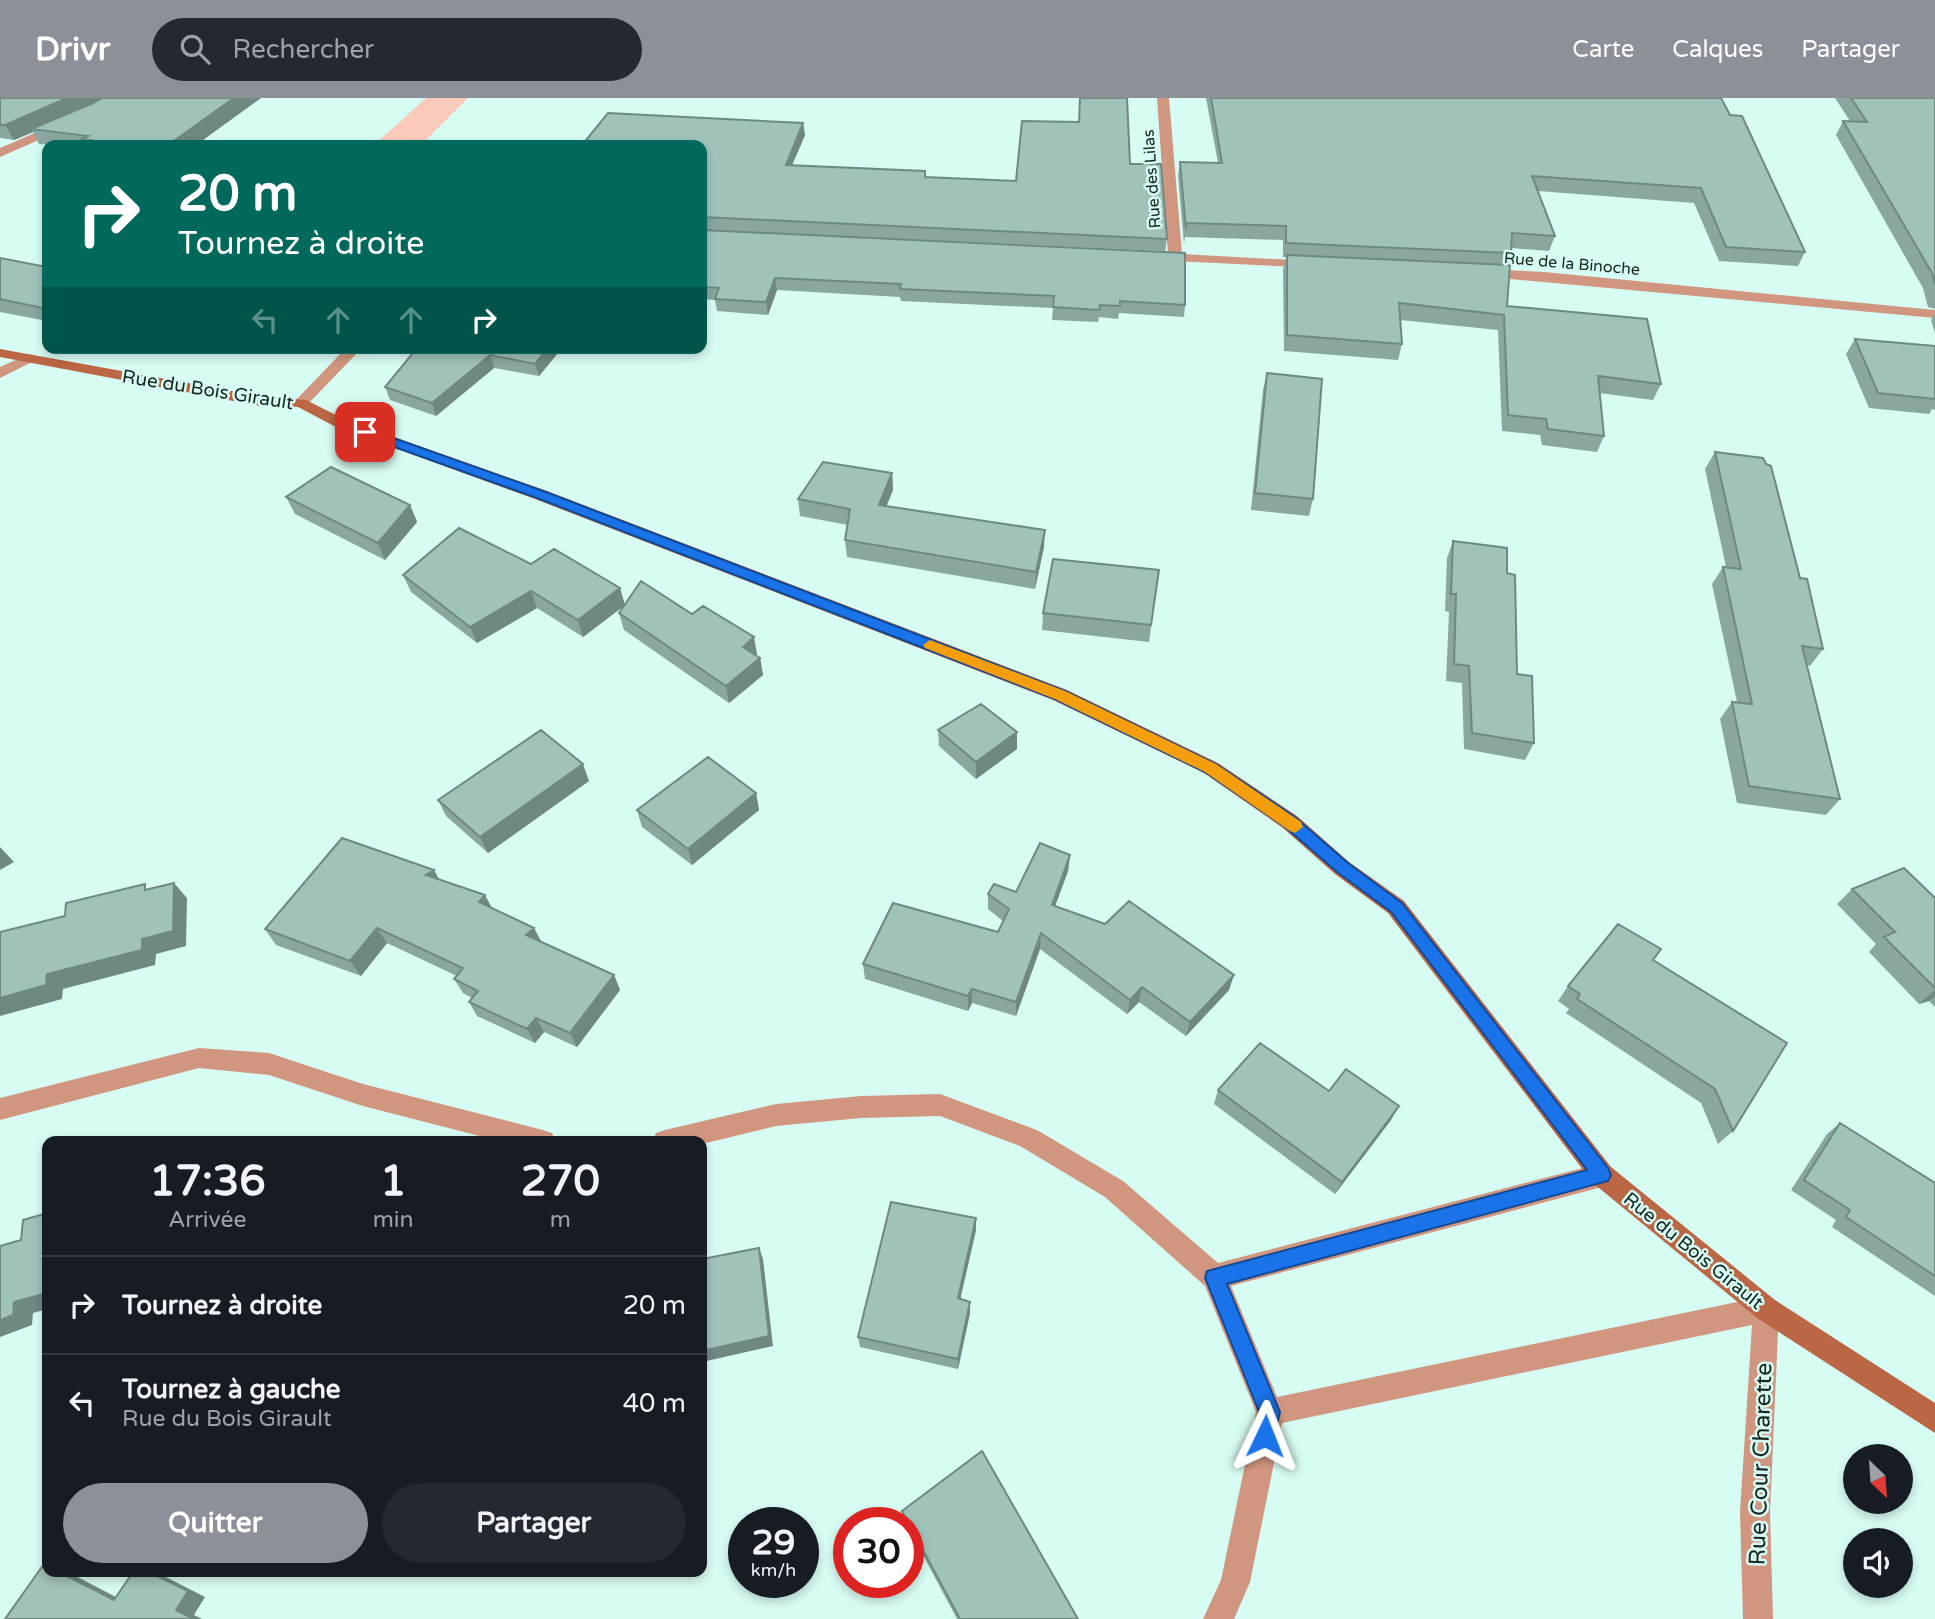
<!DOCTYPE html>
<html lang="fr">
<head>
<meta charset="utf-8">
<style>
	body { margin:0; font-family:"Varela Round",sans-serif; background:#242831; color:#f1f3f6; height:100vh; display:flex; flex-direction:column; font-size:26px; white-space:nowrap }
	* { box-sizing:border-box; margin:0 }
	p { font-size:23px; color:#9ea1a6 }
	.icon { flex:none; width:38px; height:38px; fill:none; stroke:currentColor; stroke-width:2; stroke-linecap:round; stroke-linejoin:round }
	.map { position:relative; flex:1; overflow:hidden }
	.panel { position:absolute; left:42px; top:1038px; width:665px; height:441px; display:flex; flex-direction:column; background:#171b24; border-radius:14px; box-shadow:0 4px 10px #0003 }
	.panel>* { flex:none }
	.hud { position:absolute; left:42px; top:42px; width:665px; height:214px; border-radius:14px; box-shadow:0 4px 10px #0003; background:#00695c; color:#fff; overflow:hidden }
	.needle { width:46px; rotate:155deg }
	.tools { position:absolute; left:1843px; top:1346px; display:grid; gap:14px }
	.tools a { display:grid; place-items:center; width:70px; height:70px; border-radius:50%; background:#171b24; box-shadow:0 4px 10px #0003; font-size:35px }
	.speed { position:absolute; left:728px; top:1409px; display:flex; gap:14px; font-size:35px; font-weight:700; text-align:center }
	.speed>* { display:grid; place-content:center; width:91px; height:91px; border-radius:50%; background:#171b24; box-shadow:0 4px 10px #0003; line-height:1 }
	.speed small { font-size:18px; font-weight:400 }
	.speed .limit { border:10px solid #d22; background:#fff; color:#111 }
	.pin { position:absolute; display:grid; place-items:center; width:60px; height:60px; color:#fff; margin:-30px; border-radius:14px; box-shadow:0 4px 10px #0006 }
	.me { position:absolute; width:77px; margin:-38px; rotate:2deg; stroke-linejoin:round; filter:drop-shadow(0 0 5px #0008) }
	.turn { display:flex; align-items:center; gap:24px; height:147px; padding:0 21px; font-size:32px }
	.turn .icon { width:91px; height:91px; stroke-width:2.5 }
	.turn b { display:block; font-size:49px; line-height:60px }
	.lanes { display:flex; align-items:center; height:66px; padding:0 21px; background:#0003; justify-content:center; gap:35px; direction:ltr }
	.lanes .off { opacity:.35 }
	.eta { display:flex; justify-content:space-evenly; align-items:center; height:119px; text-align:center }
	.eta b { font-size:42px; font-weight:800; line-height:49px }
	.button { display:flex; gap:14px; margin-top:auto; padding:14px 21px }
	.button a { flex:1; height:80px; border-radius:42px; background:#8c9099; color:#fff; font-size:28px; font-weight:800; line-height:80px; text-align:center }
	.button a+a { background:#242831; color:#f1f3f6 }
	ul { padding:0; list-style:none }
	li { display:flex; align-items:center; gap:21px; height:98px; padding:0 21px; border-top:2px solid #363941 }
	li div { flex:1 }
	li b { display:block; font-size:26px }
	li em { font-style:normal }
	header { display:flex; align-items:center; gap:42px; box-sizing:border-box; height:98px; padding:0 35px; background:#8c9099; color:#fff }
	header strong { font-size:33px }
	nav { display:flex; gap:38px; margin-inline-start:auto; font-size:24px }
	.search { width:490px; height:63px; background:#242831; display:flex; align-items:center; gap:18px; box-sizing:border-box; padding:0 24px; border-radius:38px; color:#9ea1a6; font-size:26px }
	.map>svg:first-child { display:block }
	.green { fill:#facbba }
	.lines { fill:none; stroke-linecap:round; stroke-linejoin:round }
	.street { fill:#d1967f; fill-rule:evenodd }
	.secondary { fill:#bb6645; fill-rule:evenodd }
	.wall { fill:#89a79f }
	.shaded-wall { fill:#6f8882 }
	.building { fill:#9fc2b9; stroke:#6f8882; stroke-width:2 }
	.route { fill:#1a73e8; stroke:#114b97; stroke-width:2 }
	.slow { fill:#f59e0b }
	.labels { text-anchor:middle; stroke-width:5; stroke-linejoin:round; paint-order:stroke }
	.far-street-label { font-size:16px; fill:#182622; stroke:#d7fcf3 }
	.street-label { font-size:19px; fill:#182622; stroke:#d7fcf3 }
	.near-street-label { font-size:23px; fill:#182622; stroke:#d7fcf3 }
</style>
</head>
<body>
<header>
<strong>Drivr</strong>
<div class="search"><svg class="icon" aria-label="search" viewBox="0 0 24 24"><circle cx="10" cy="10" r="6"/><path d="M15 15l6 6"/></svg>Rechercher</div>
<nav><a>Carte</a><a>Calques</a><a>Partager</a></nav>
</header>
<div class="map">
<svg width="1935" height="1521" viewBox="0 0 1935 1521">
	<rect width="100%" height="100%" fill="#d7fcf3"/>
	<path class="green" d="M426,0H468L421,47H374Z"/>
	<g class="lines">
		<path class="street" d="M1157,0H1169L1182,156L1311,163L1316,164V170L1153,162V156L1168,155Z
			M60,24L64,25V31L0,59V50Z
			M1483,171L1544,174L1935,212V220L1478,178L1476,175Z
			M346,250H362L306,308H296L293,305L296,302Z
			M29,256L34,257L36,260L34,263L0,280V269Z
			M199,950L269,955L363,986L543,1032L552,1035L555,1043H499L363,1008L269,977L199,970L0,1022V1000Z
			M940,996L1037,1032L1123,1083L1218,1165L1602,1065L1611,1069L1614,1077L1611,1085L1602,1089L1231,1188L1277,1299L1766,1198L1775,1202L1779,1211L1770,1414L1773,1521H1743L1740,1414L1752,1227L1282,1325L1250,1484L1234,1521H1203L1221,1482L1256,1314L1205,1188L1105,1099L1020,1048L940,1018L861,1020L776,1028L702,1046V1043H653L656,1035L665,1032L776,1006L861,998Z"/>
		<path class="secondary" d="M0,251L260,298L306,302L346,322L547,393L1067,592L1218,665L1297,718L1349,764L1404,803L1611,1069L1775,1202L1935,1305V1335L1757,1220L1593,1085L1388,815L1335,776L1283,730L1204,675L1053,602L535,401L334,328L298,309L260,308L0,259Z"/>
	</g>
	<path class="wall" d="M0,0H261L196,47H52L39,46L33,34L14,42L0,40Z
		M1079,0H1127L1130,66L1167,141L1165,153L702,132V47L803,25L805,37L792,67L926,79L1016,83L1079,24Z
		M1206,0H1721L1805,154L1798,168L1719,163L1694,105L1538,93L1555,138L1549,153L1511,150V155L1507,167V208L1661,286L1653,302L1599,295L1604,338L1597,354L1542,347L1540,337L1502,333L1498,232L1400,222L1402,246L1398,262L1284,253L1283,172L1286,159H1283V142L1185,139L1184,146L1178,78L1180,64L1218,65Z
		M1835,0H1935V211L1928,209L1923,190L1836,37L1843,23H1850Z
		M702,132L1185,207L1184,219L1119,215L1118,221L1099,219L1098,224L1052,222L1053,210L901,203L900,199L777,192L768,217L717,213L715,202L702,201Z
		M0,160L47,169V223L0,214Z
		M1935,216V235L1931,222Z
		M1855,241L1935,248V312L1932,311L1929,316L1869,310L1846,256Z
		M417,250H562L539,278L494,270L436,318L390,302L385,289Z
		M1267,275L1313,401L1309,418L1251,412L1263,292Z
		M1715,354L1800,480L1823,551L1810,568L1807,567L1840,701L1826,717L1737,705L1720,621L1732,604H1737L1712,486L1723,469H1726L1705,371Z
		M892,375L893,392L886,408L1044,449L1035,491L847,459L845,442L848,427L800,418L798,401Z
		M286,399L410,407L417,424L385,462L295,416Z
		M1453,443L1507,475L1517,576L1534,645L1525,662L1464,651L1462,585L1446,583L1449,514L1445,513L1447,460Z
		M531,466L625,507L757,556L756,557L760,560L763,577L729,605L624,532L619,515L624,508L583,539L537,510L477,545L411,494L403,477Z
		M1159,472L1149,544L1042,532L1043,515Z
		M938,632L1017,651L976,681L939,648Z
		M589,683L488,755L446,718L438,702Z
		M756,695L759,712L692,767L642,729L637,712Z
		M1070,757L1068,773L1055,808L1229,892L1186,938L1139,904L1127,916L1040,851L1016,918L972,905L968,913L865,881L863,866L998,834L1003,823L988,811V796L1016,794Z
		M434,772L439,782L491,810L534,830L541,844L614,877L620,892L577,949L544,934L535,945L477,918L469,904L472,900L463,895L454,881L457,878L387,845L361,878L276,847L265,831Z
		M1852,791L1935,800V909L1929,903L1919,906L1869,854L1876,846L1837,806Z
		M1653,862L1787,945L1733,1033L1718,1046L1701,1005L1566,915L1569,911L1558,903L1568,888Z
		M1218,992L1329,993L1391,1022L1335,1096L1214,1006Z
		M1840,1025L1935,1085V1198L1832,1129L1836,1122L1791,1092L1827,1036Z
		M976,1120V1132L960,1201L970,1204V1215L958,1271L860,1249L858,1239Z
		M902,1413L1078,1521H957L908,1429V1424H906L903,1420Z"/>
	<path class="shaded-wall" d="M67,0H107L31,31L33,34L14,42L5,27Z
		M234,0H261L196,47H168Z
		M803,25L805,37L787,79L786,67Z
		M775,180L777,192L768,217L766,204Z
		M548,250H562L539,278L535,266Z
		M490,257L494,270L436,318L432,305Z
		M892,375L893,392L880,424L879,407Z
		M410,407L417,424L385,462L378,445Z
		M1045,432L1044,449L1035,491L1036,474Z
		M620,490L625,507L583,539L578,522Z
		M531,493L537,510L477,545L470,529Z
		M754,539L757,556L746,566L743,549Z
		M760,560L763,577L729,605L726,588Z
		M1017,634V651L976,681V664Z
		M583,666L589,683L488,755L480,739Z
		M756,695L759,712L692,767L688,751Z
		M0,749L14,764L0,772Z
		M1070,757L1068,773L1050,822L1052,807Z
		M434,772L442,787L426,777Z
		M174,785L187,800L186,848L156,856L155,867L63,891L62,901L0,918V900L47,876L142,841Z
		M485,797L493,812L479,804Z
		M377,830L387,845L361,878L350,863Z
		M534,830L542,845L526,837Z
		M1041,835L1040,851L1016,918V904Z
		M614,877L620,892L577,949L570,935Z
		M1234,877L1229,892L1186,938L1190,924Z
		M1142,889L1139,904L1127,916L1130,902Z
		M972,891V905L968,913V898Z
		M1935,892V898L1929,903L1919,906Z
		M536,920L544,934L535,945L527,931Z
		M1399,1008L1391,1022L1335,1096L1342,1084Z
		M976,1120V1132L958,1211V1200Z
		M759,1150L763,1161L773,1248L702,1264V1253Z
		M47,1195V1211L33,1215L32,1227L0,1239V1222L14,1204Z
		M970,1204V1215L958,1271V1261Z
		M59,1474H68L133,1508L114,1502Z
		M149,1474H156L205,1499L194,1517L202,1521H194L176,1512Z"/>
	<path class="building" d="M0,0H67L5,27H0Z
		M102,0H234L168,47H124L82,41L88,38L31,31L91,6Z
		M1080,0H1127L1130,66H1161L1167,141L702,119V47H582L608,15L803,25L786,67L925,73V79L1016,83L1022,23L1079,24Z
		M1211,0H1721L1730,17L1742,18L1805,154L1726,149L1701,90L1532,78L1555,138L1512,135L1511,155L1286,145V128L1186,125V131L1180,64L1222,65Z
		M1851,0H1935V186L1932,175L1843,23L1867,24Z
		M702,132L1185,155V207L1120,203V208L1100,207L1099,212L1053,209L1054,198L900,191L901,186L775,180L766,204L715,201L719,190L702,189Z
		M1287,157L1510,167L1507,208L1647,221L1661,286L1598,278L1604,338L1548,331L1546,321L1508,317L1504,217L1399,205L1402,246L1287,237Z
		M0,160L47,169V211L0,201Z
		M1855,241L1935,248V301L1878,295Z
		M417,250H548L535,266L490,257L432,305L385,289Z
		M1267,275L1322,281L1313,401L1255,395Z
		M1715,354L1763,360L1766,366L1771,368L1800,480L1807,481L1823,551L1802,548L1840,701L1749,688L1732,604L1752,606L1723,469L1741,471Z
		M823,364L892,375L879,407L1045,432L1036,474L845,442L850,411L798,401Z
		M331,369L410,407L378,445L286,399Z
		M459,430L531,466L554,451L620,490L578,522L531,493L470,529L403,477Z
		M1453,443L1507,450V475L1515,477L1517,576L1532,578L1534,645L1472,635L1469,568L1454,566L1456,496H1451Z
		M1053,461L1159,472L1151,527L1043,515Z
		M641,483L692,516L703,508L754,539L743,549L760,560L726,588L619,515Z
		M981,606L1017,634L976,664L938,632Z
		M541,632L583,666L480,739L438,702Z
		M708,659L756,695L688,751L637,712Z
		M342,740L434,772L426,777L485,797L479,804L534,830L526,837L614,877L570,935L536,920L527,931L469,904L478,893L454,881L463,870L377,830L350,863L265,831Z
		M1040,745L1070,757L1052,807L1105,826L1129,803L1234,877L1190,924L1142,889L1130,902L1041,835L1016,904L972,891L968,898L863,866L893,805L998,834L1009,811L988,796L994,786L1016,794Z
		M1904,770L1935,800V890L1884,839L1895,834L1852,791Z
		M174,785L173,833L142,841V852L47,876L46,887L0,900V834L65,818L66,805L145,786V792Z
		M1618,826L1661,851L1653,862L1787,945L1733,1033L1715,991L1577,901L1580,896L1568,888Z
		M1260,945L1329,993L1346,971L1399,1008L1342,1084L1218,992Z
		M1840,1025L1935,1085V1178L1846,1119L1850,1112L1804,1082Z
		M891,1104L976,1120L958,1200L970,1204L958,1261L858,1239Z
		M47,1115V1195L14,1204L13,1217L0,1222V1148L21,1142L23,1122Z
		M759,1150L769,1238L702,1253V1161Z
		M982,1353L1078,1521H960L902,1413Z
		M44,1466L47,1467V1474H59L114,1502L133,1474H149L188,1493L176,1512L194,1521H5Z"/>
	<path class="route" d="M365,330L546,394L1065,593L1216,666L1295,719L1348,765L1402,805L1608,1070L1611,1077L1608,1083L1227,1186L1280,1314L1272,1346L1265,1349L1257,1346L1254,1338L1259,1314L1205,1180L1207,1173L1587,1072L1391,814L1337,774L1284,728L1205,674L1055,601L537,400L361,337V332Z"/>
	<path class="slow" d="M930,542L1065,593L1216,666L1301,724L1303,729L1295,735L1290,733L1205,674L1055,601L925,550L923,547Z"/>
	<g class="labels">
		<g class="far-street-label">
			<text transform="translate(1151 81) rotate(-94)" y="6">Rue des Lilas</text>
			<text transform="translate(1572 165) rotate(5)" y="6">Rue de la Binoche</text>
		</g>
		<g class="street-label">
			<text transform="translate(208 291) rotate(9)" y="7">Rue du Bois Girault</text>
			<text transform="translate(1694 1152) rotate(39)" y="7">Rue du Bois Girault</text>
		</g>
		<g class="near-street-label">
			<text transform="translate(1760 1366) rotate(-88)" y="8">Rue Cour Charette</text>
		</g>
	</g>
</svg>
<div class="tools">
<a><svg class="needle" viewBox="-14 -14 28 28"><path d="M0-13l5 13h-10z" fill="#e53935"/><path d="M0 13l5-13h-10z" fill="#9ea1a6"/></svg></a>
<a><svg class="icon" aria-label="sound" viewBox="0 0 24 24"><path d="M4 9h4l5-4v14l-5-4H4zM17 9q2 3 0 6"/></svg></a>
</div>
<div class="speed"><div>29<small>km/h</small></div><div class="limit">30</div></div>
<div class="pin" style="left:365px;top:334px;background:#d93025"><svg class="icon" aria-label="arrive" viewBox="0 0 24 24"><path d="M6 21V4h12l-3 4 3 4H6"/></svg></div>
<svg class="me" style="left:1265px;top:1338px" viewBox="-20 -20 40 40"><path d="M0-17L14 15 0 8-14 15z" fill="#1a73e8" stroke="#fff" stroke-width="4"/></svg>
<div class="hud">
<div class="turn"><svg class="icon" aria-label="right" viewBox="0 0 24 24"><path d="M7 20v-9h11M14 6l5 5-5 5"/></svg><div><b>20 m</b>Tournez à droite</div></div>
<div class="lanes"><svg class="icon off" aria-label="left" viewBox="0 0 24 24"><path d="M17 20v-9H6M10 6l-5 5 5 5"/></svg><svg class="icon off" aria-label="ahead" viewBox="0 0 24 24"><path d="M12 20V5M6 11l6-6 6 6"/></svg><svg class="icon off" aria-label="ahead" viewBox="0 0 24 24"><path d="M12 20V5M6 11l6-6 6 6"/></svg><svg class="icon" aria-label="right" viewBox="0 0 24 24"><path d="M7 20v-9h11M14 6l5 5-5 5"/></svg></div>
</div>
<section class="panel">
<div class="eta">
<div><b>17:36</b><p>Arrivée</p></div>
<div><b>1</b><p>min</p></div>
<div><b>270</b><p>m</p></div>
</div>
<ul>
<li><svg class="icon" aria-label="right" viewBox="0 0 24 24"><path d="M7 20v-9h11M14 6l5 5-5 5"/></svg><div><b>Tournez à droite</b></div><em>20 m</em></li>
<li><svg class="icon" aria-label="left" viewBox="0 0 24 24"><path d="M17 20v-9H6M10 6l-5 5 5 5"/></svg><div><b>Tournez à gauche</b><p>Rue du Bois Girault</p></div><em>40 m</em></li>
</ul>
<div class="button"><a>Quitter</a><a>Partager</a></div>
</section>
</div>
</body>
</html>
